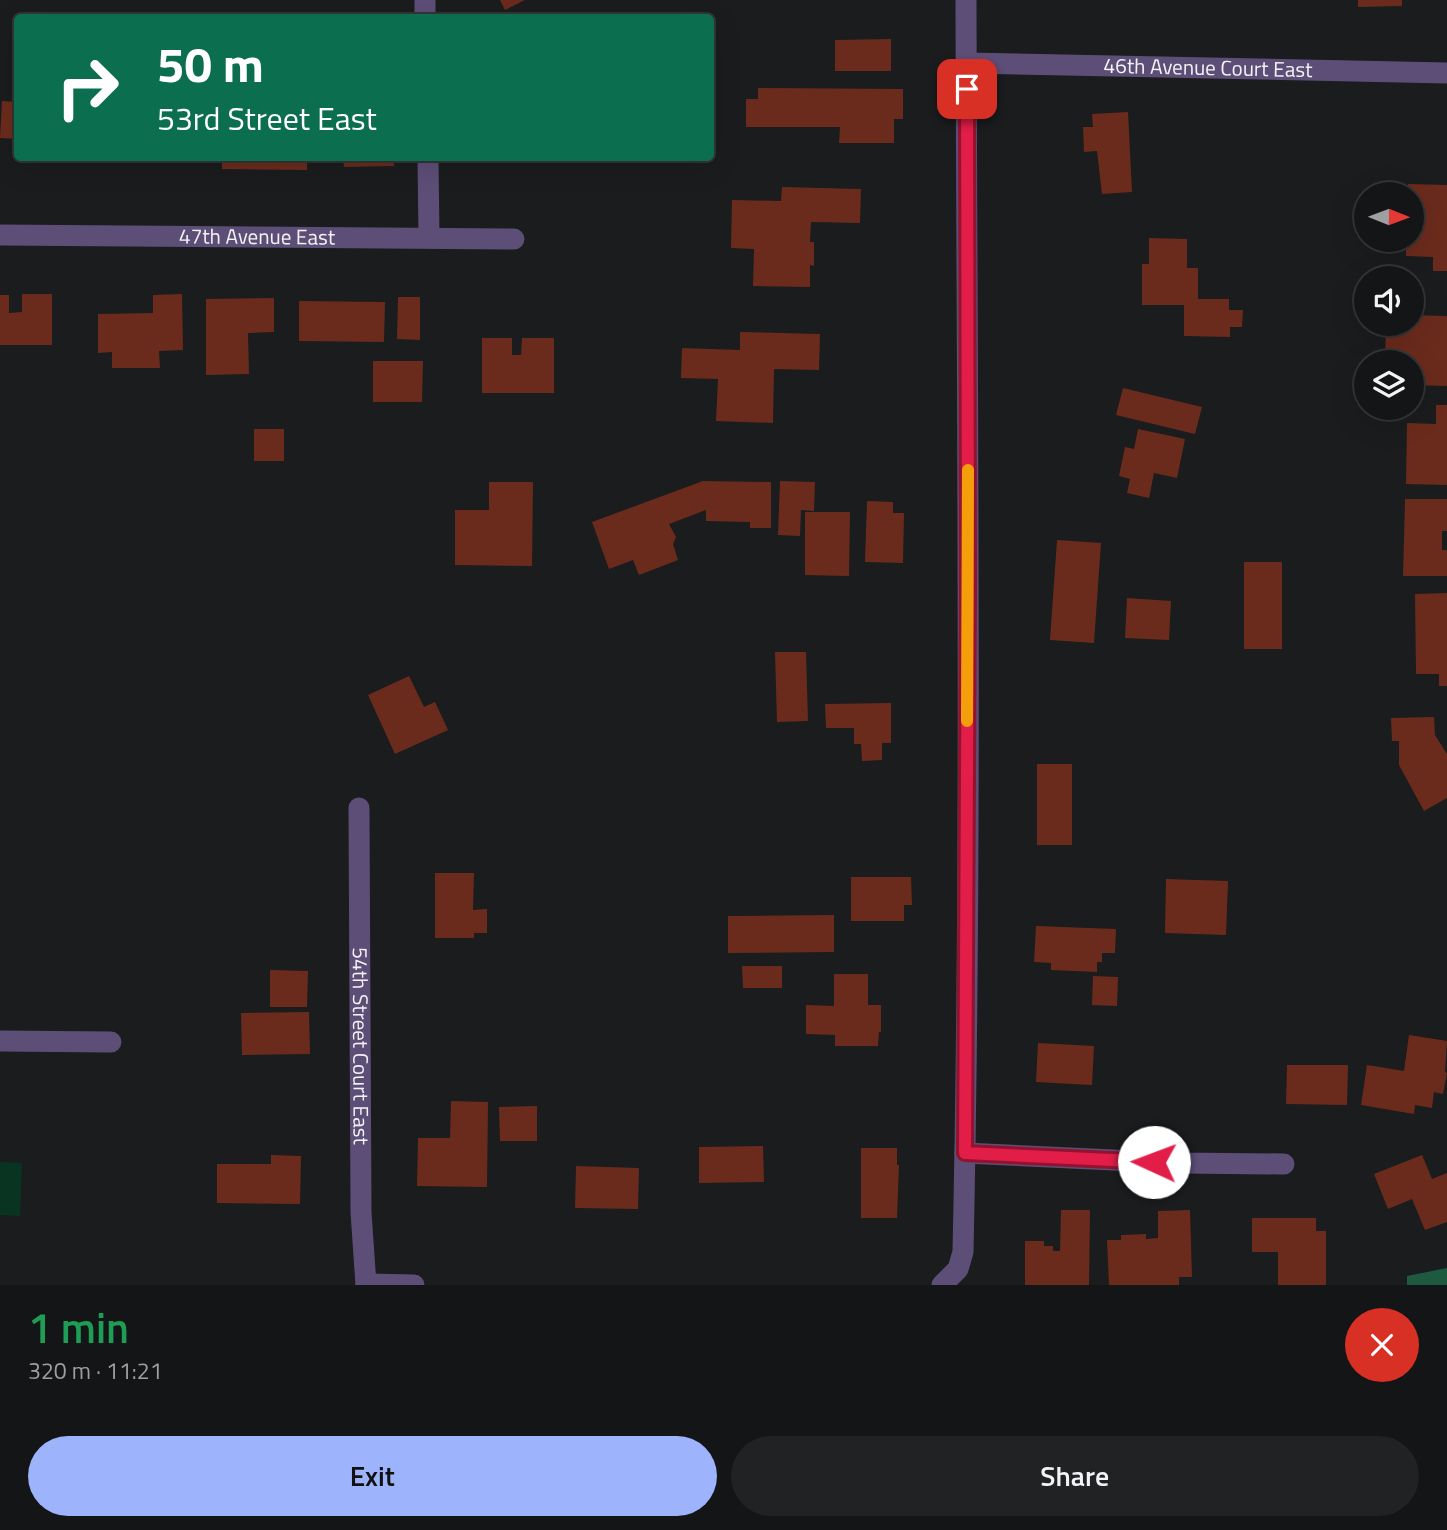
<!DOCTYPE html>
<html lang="en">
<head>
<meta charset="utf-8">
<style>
	body { margin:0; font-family:"Titillium Web",sans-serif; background:#212223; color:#f1f3f6; height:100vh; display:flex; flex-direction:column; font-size:26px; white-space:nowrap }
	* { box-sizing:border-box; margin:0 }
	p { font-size:23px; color:#9d9fa1 }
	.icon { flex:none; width:38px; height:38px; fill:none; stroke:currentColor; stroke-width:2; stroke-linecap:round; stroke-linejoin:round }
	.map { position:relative; height:1285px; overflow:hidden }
	.panel { display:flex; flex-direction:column; background:#141516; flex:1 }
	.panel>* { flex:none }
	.hud { position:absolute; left:14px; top:14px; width:700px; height:147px; border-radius:7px; box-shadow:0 7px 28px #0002,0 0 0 2px #333435; background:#0b6e4f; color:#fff; overflow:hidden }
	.needle { width:46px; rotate:91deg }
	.buttons { position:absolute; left:1354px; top:182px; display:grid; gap:14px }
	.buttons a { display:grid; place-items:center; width:70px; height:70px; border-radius:50%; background:#141516; box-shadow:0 7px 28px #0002,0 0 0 2px #333435; font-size:35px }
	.pin { position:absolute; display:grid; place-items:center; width:60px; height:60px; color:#fff; margin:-30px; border-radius:14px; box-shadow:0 4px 10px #0006 }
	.me { position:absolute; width:77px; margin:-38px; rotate:272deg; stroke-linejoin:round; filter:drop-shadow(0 0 5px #0008) }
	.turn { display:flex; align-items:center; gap:24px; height:147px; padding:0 28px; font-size:32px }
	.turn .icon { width:91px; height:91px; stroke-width:2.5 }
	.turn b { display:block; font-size:49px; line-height:60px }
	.round { display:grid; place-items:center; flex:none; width:74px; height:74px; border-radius:37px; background:#212223 }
	.head { display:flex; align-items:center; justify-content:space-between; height:119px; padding:0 28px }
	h1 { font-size:42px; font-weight:600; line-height:52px; color:#1e9e55 }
	.button { display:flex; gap:14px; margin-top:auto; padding:14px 28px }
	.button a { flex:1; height:80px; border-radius:42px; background:#9db4fd; color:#111; font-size:28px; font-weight:600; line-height:80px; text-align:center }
	.button a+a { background:#212223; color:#f1f3f6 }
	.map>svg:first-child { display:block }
	.green { fill:#093422 }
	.forest { fill:#1e5a40 }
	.building { fill:#6b2b1c }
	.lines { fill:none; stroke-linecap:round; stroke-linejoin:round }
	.minor { stroke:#5d4e78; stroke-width:21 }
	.route-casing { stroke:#92132f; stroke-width:18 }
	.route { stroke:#e11d48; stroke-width:12 }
	.slow { stroke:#f59e0b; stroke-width:12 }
	.labels { text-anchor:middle; stroke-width:5; stroke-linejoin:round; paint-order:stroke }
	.street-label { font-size:21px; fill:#f2f3f4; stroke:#1a1c1e }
</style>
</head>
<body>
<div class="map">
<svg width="1447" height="1285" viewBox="0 0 1447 1285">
	<rect width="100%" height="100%" fill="#1a1c1e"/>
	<path class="green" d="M0,1162L22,1163L20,1216L0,1215Z"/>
	<path class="forest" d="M1447,1268V1285H1407V1276Z"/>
	<path class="building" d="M500,0H525L505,10Z
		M1358,0H1402V6L1358,7Z
		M891,39V71H835V40Z
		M758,88L903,89V119H894V143H839L840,127H746V99H758Z
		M2,101L18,102V139L0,138Z
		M1128,112L1132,192L1102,194L1097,151L1084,152L1083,127H1093L1092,114Z
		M222,158H307V170L222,169Z
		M343,158H394V166L344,167Z
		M1408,184L1447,185V271H1433V257L1406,256V240H1412V194H1408Z
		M782,187L861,189L860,223L811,222L810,242H814V266L810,265V287L753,286L754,249L731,248L732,200L781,201Z
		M1149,238L1187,239V268H1198V299H1229V310H1243L1242,327H1230V337L1184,336V305H1142V264H1149Z
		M22,294H52V345H0V295H9V313L22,312Z
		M182,294L183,350L159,351L160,368H112V352L98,353V314L153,313V295Z
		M398,297H420V340L397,339Z
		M274,298V332L248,333L249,374L206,375V299Z
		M299,301L385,302L384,342L299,341Z
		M1412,315L1447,316V386L1412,385V362H1385L1386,324H1412Z
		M740,332L820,334L819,370L774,369L773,423L716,421L718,379L681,378L682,348L740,350Z
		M482,338H512V355H521L522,338H554V393H482Z
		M373,361H423L422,402H373Z
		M1123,388L1202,407L1195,434L1116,415Z
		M1436,405H1447V485L1406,484L1407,423L1436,424Z
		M254,429H284V461H254Z
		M1138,429L1185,439L1177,478L1154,473L1149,498L1127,493L1130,479L1119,476L1125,447L1134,449Z
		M703,481L771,482V528H750V522L706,521V510L669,524L676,537L673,544L678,560L639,575L633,560L609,569L592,522Z
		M780,481L815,482L814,511L801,510L800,536L778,535Z
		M489,482H533L532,566L455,565V510H489Z
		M1405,499H1447V531H1442V550H1447V576H1403Z
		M867,501L893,502V513H904L903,563L865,562Z
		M805,512H850L849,576L805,575Z
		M1057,540L1101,543L1094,643L1050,640Z
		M1244,562H1282V649H1244Z
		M1447,593V686H1439V674H1416L1415,594Z
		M1127,598L1171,601L1169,640L1125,638Z
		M775,652H806L808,721L777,722Z
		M409,676L424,707L435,702L448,730L395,754L368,695Z
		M891,703V743H882V760L862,761L861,744H854V728H826L825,704Z
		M1434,717L1435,735L1447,754V798L1424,811L1399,765V741H1392L1391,718Z
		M1037,764H1072V845H1037Z
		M435,873H474L473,910L487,909V933H474V938H435Z
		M851,877H911L912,905H904V921H851Z
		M1166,879L1228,881L1226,935L1165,933Z
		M834,915V952L728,953V916Z
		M1036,926L1116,929L1115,953H1102V962H1097V972L1051,970V963L1034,962Z
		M742,966H782V988H743Z
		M270,970L308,971L307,1007H270Z
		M834,974H868V1005H881V1032H879L878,1046H835V1035L806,1034V1005L834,1006Z
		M1093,976L1118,977L1117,1006L1092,1005Z
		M309,1012L310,1054L242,1055L241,1013Z
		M1409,1035L1447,1041L1445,1072L1447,1073L1443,1094L1434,1092L1432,1108L1415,1105L1414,1114L1361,1105L1367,1065L1404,1071Z
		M1038,1043L1094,1046L1092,1085L1036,1082Z
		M1287,1065H1348L1347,1105L1286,1104Z
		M451,1101L488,1102L487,1187L417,1186L418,1138H450Z
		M537,1106V1141H500L499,1107Z
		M763,1146L764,1182L699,1183V1147Z
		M861,1148H897V1165H899L897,1218H861Z
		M271,1155L301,1156L300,1204L217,1203V1164H271Z
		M1422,1155L1432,1179L1447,1173V1222L1425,1230L1412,1199L1388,1209L1374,1174Z
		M576,1166L639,1168L638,1209L575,1208Z
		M1061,1210H1090L1089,1285H1025V1241H1044V1246H1053V1251H1060Z
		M1190,1210L1192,1277H1179V1285H1109L1107,1240H1121V1235L1146,1234V1239L1158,1238V1211Z
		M1252,1218H1316V1231H1326V1285H1278V1252H1252Z"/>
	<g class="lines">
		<g class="minor">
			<path d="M425,0V18"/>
			<path id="s1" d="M966,63L1447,73"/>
			<path d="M428,158L429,238"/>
			<path id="s2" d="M0,235L514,239"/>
			<path id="s3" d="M359,808L361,1212L366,1285"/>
			<path d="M0,1041L111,1042"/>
			<path d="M965,1153L1178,1163L1284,1164"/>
			<path d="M366,1284L414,1285"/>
			<path d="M942,1285L958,1269L963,1252C972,835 967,417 966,0"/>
		</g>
	</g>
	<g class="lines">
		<defs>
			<path id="route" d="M967,89L968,583L965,1153L1154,1162"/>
		</defs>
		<use href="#route" class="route-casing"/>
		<use href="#route" class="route"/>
		<path class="slow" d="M967,721L968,470"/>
	</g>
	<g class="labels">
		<g class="street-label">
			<text dy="7" stroke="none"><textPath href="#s1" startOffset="242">46th Avenue Court East</textPath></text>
			<text dy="7" stroke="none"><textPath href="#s2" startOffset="257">47th Avenue East</textPath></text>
			<text dy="7" stroke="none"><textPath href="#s3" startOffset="238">54th Street Court East</textPath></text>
		</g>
	</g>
</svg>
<div class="buttons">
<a><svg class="needle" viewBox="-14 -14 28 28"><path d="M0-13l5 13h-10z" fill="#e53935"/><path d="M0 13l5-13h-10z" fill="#9d9fa1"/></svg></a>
<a><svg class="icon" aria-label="sound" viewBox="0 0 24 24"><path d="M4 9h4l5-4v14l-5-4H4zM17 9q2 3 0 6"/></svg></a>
<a><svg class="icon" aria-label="layers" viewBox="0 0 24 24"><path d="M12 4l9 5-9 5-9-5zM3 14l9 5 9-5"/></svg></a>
</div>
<div class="pin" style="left:967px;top:89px;background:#d93025"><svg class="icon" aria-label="arrive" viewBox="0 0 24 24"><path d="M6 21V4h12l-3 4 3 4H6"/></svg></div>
<svg class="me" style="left:1154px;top:1162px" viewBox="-20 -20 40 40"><circle r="19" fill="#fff"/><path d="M0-13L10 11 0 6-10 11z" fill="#e11d48"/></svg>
<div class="hud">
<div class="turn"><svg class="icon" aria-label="right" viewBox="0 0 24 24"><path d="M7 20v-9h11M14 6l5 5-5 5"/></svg><div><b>50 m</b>53rd Street East</div></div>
</div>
</div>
<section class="panel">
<div class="head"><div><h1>1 min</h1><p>320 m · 11:21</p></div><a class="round" style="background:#d93025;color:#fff"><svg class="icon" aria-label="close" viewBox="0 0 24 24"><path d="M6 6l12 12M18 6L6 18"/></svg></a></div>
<div class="button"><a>Exit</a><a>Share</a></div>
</section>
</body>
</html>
